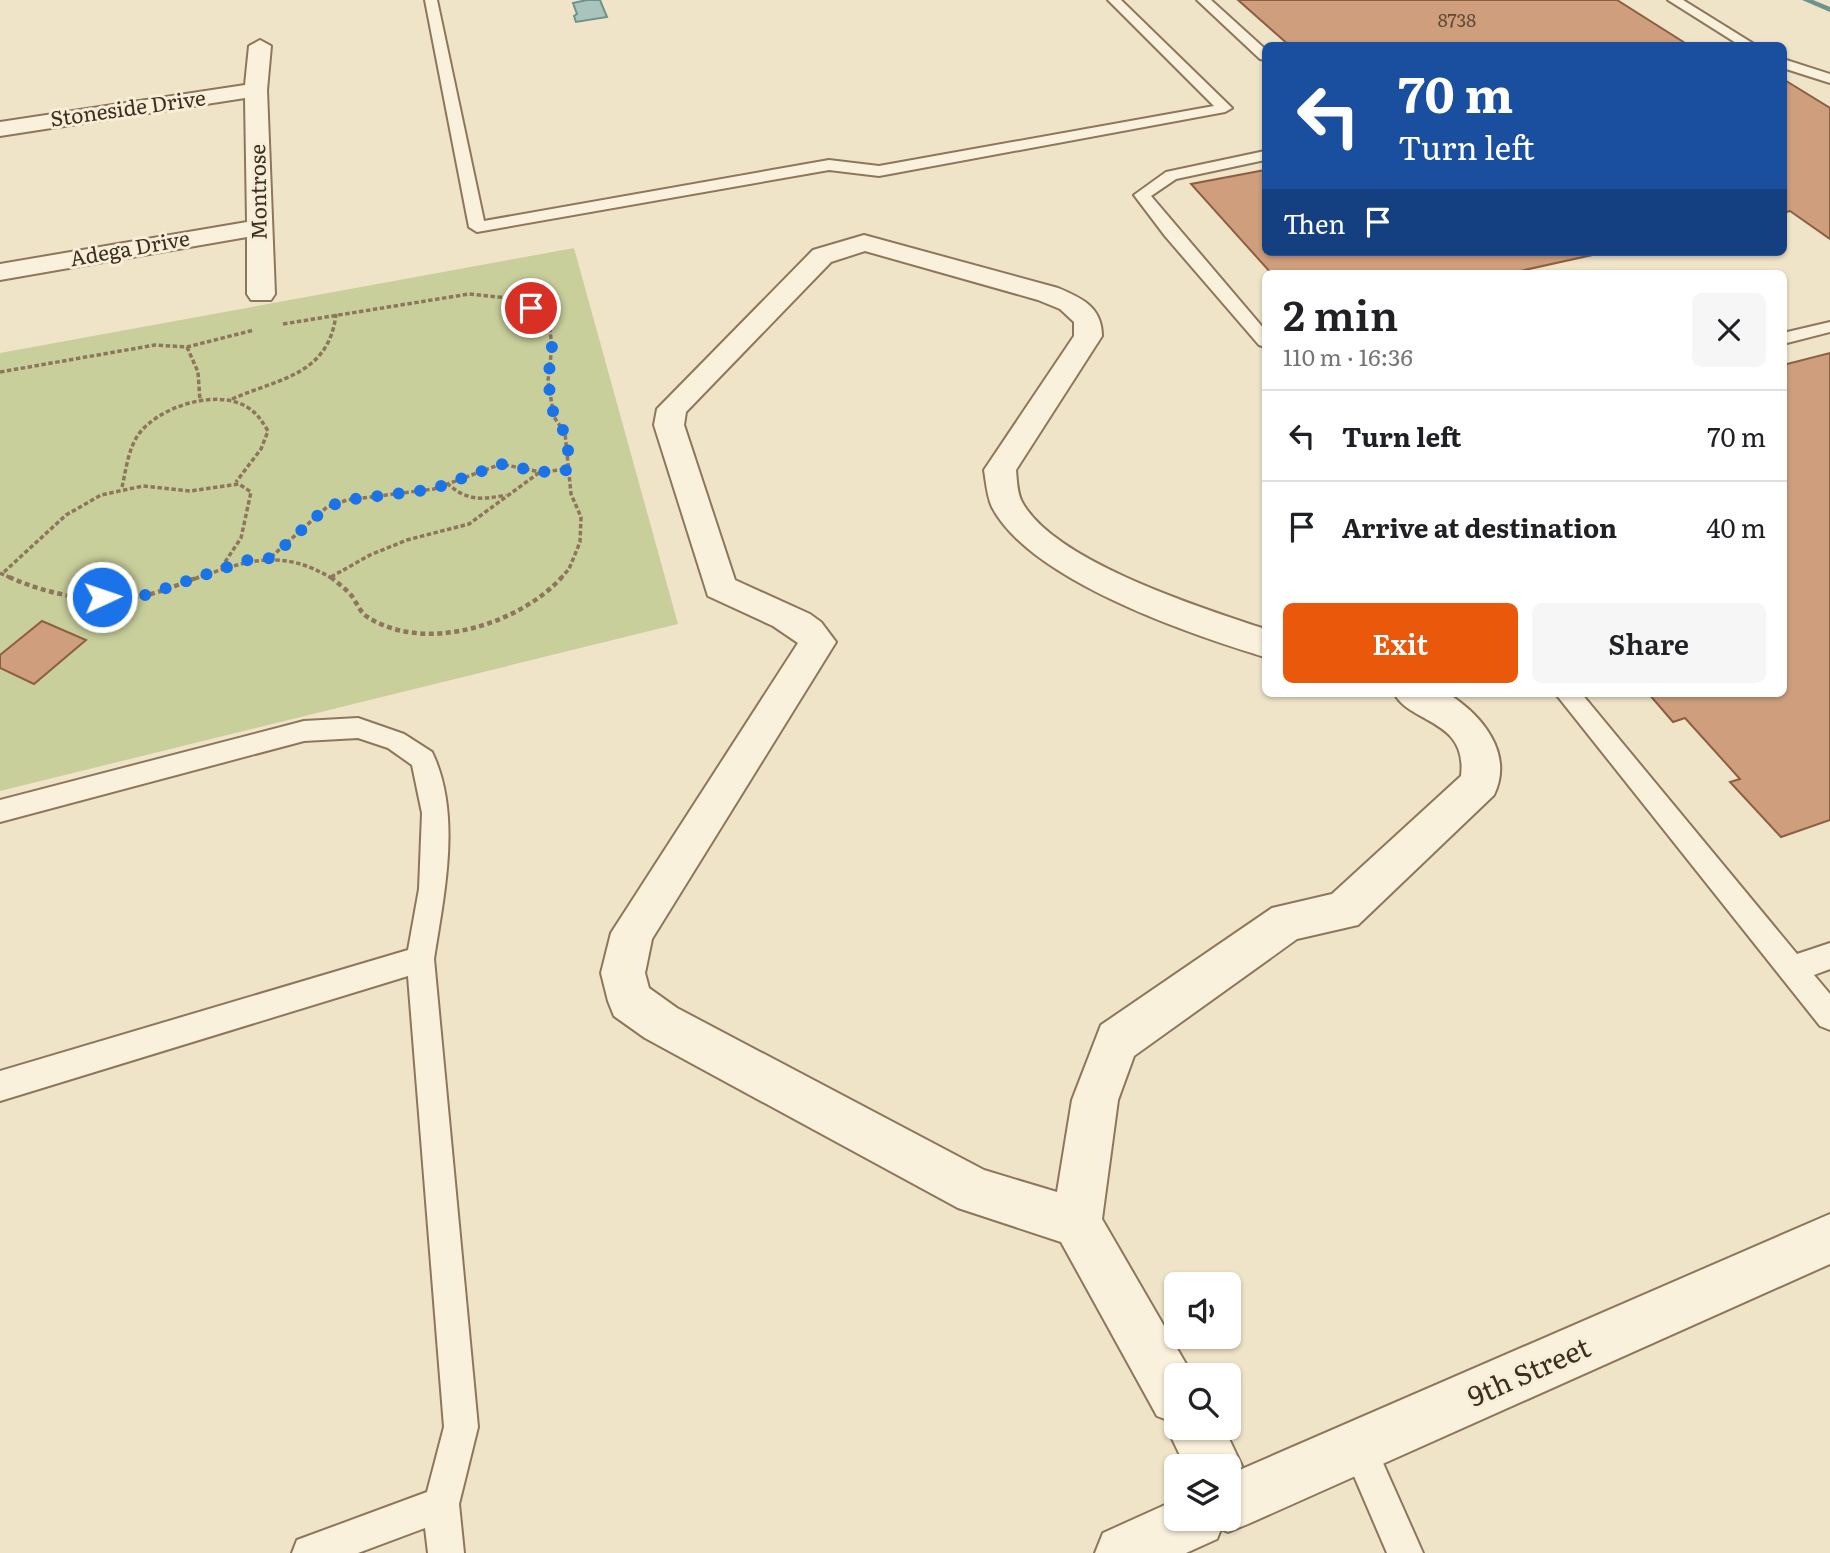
<!DOCTYPE html>
<html lang="en">
<head>
<meta charset="utf-8">
<style>
	body { margin:0; font-family:Literata,serif; background:#f6f6f6; color:#202124; height:100vh; display:flex; flex-direction:column; font-size:26px; white-space:nowrap }
	* { box-sizing:border-box; margin:0 }
	p { font-size:23px; color:#757577 }
	.icon { flex:none; width:38px; height:38px; fill:none; stroke:currentColor; stroke-width:2; stroke-linecap:round; stroke-linejoin:round }
	.map { position:relative; flex:1; overflow:hidden }
	.details { position:absolute; left:1262px; top:270px; width:525px; height:427px; display:flex; flex-direction:column; background:#fff; border-radius:10px; box-shadow:0 2px 5px #0004 }
	.details>* { flex:none }
	.hud { position:absolute; left:1262px; top:42px; width:525px; height:214px; border-radius:10px; box-shadow:0 2px 5px #0004; background:#1a4fa0; color:#fff; overflow:hidden }
	.tools { position:absolute; left:1164px; top:1272px; display:grid; gap:14px }
	.tools a { display:grid; place-items:center; width:77px; height:77px; border-radius:10px; background:#fff; box-shadow:0 2px 5px #0004; font-size:35px }
	.pin { position:absolute; display:grid; place-items:center; width:60px; height:60px; color:#fff; margin:-30px; border:4px solid #fff; border-radius:50%; box-shadow:0 2px 7px #0007 }
	.me { position:absolute; width:77px; margin:-38px; rotate:87deg; stroke-linejoin:round; filter:drop-shadow(0 0 5px #0008) }
	.turn { display:flex; align-items:center; gap:24px; height:147px; padding:0 21px; font-size:32px }
	.turn .icon { width:91px; height:91px; stroke-width:2.5 }
	.turn b { display:block; font-size:49px; line-height:60px }
	.then { display:flex; align-items:center; height:66px; padding:0 21px; background:#0003; gap:14px; font-size:26px }
	.round { display:grid; place-items:center; flex:none; width:74px; height:74px; border-radius:10px; background:#f6f6f6 }
	.head { display:flex; align-items:center; justify-content:space-between; height:119px; padding:0 21px }
	h1 { font-size:42px; font-weight:600; line-height:52px }
	.cta { display:flex; gap:14px; margin-top:auto; padding:14px 21px }
	.cta a { flex:1; height:80px; border-radius:10px; background:#ea580c; color:#fff; font-size:28px; font-weight:600; line-height:80px; text-align:center }
	.cta a+a { background:#f6f6f6; color:#202124 }
	ul { padding:0; list-style:none }
	li { display:flex; align-items:center; gap:21px; height:91px; padding:0 21px; border-top:2px solid #e0e0e0 }
	li div { flex:1 }
	li b { display:block; font-size:26px }
	li em { font-style:normal }
	.map>svg:first-child { display:block }
	.green { fill:#c9cf9b }
	.water { fill:#a9c4bc; stroke:#6f938a; stroke-width:2 }
	.lines { fill:none; stroke-linecap:round; stroke-linejoin:round }
	.stream { fill:#6f938a; fill-rule:evenodd }
	.building { fill:#cf9f7d; stroke:#8d5f41; stroke-width:2 }
	.service-casing { stroke:#8d765c; stroke-width:4 }
	.minor-casing { stroke:#8d765c; stroke-width:4 }
	.tertiary-casing { stroke:#8d765c; stroke-width:4 }
	.path-far1 { stroke:#8d765c; stroke-width:3.5; stroke-dasharray:4.5 2.5; stroke-linecap:butt }
	.path { stroke:#8d765c; stroke-width:4.5; stroke-dasharray:5 3.5; stroke-linecap:butt }
	.service { fill:#faf1dc; fill-rule:evenodd }
	.minor { fill:#faf1dc; fill-rule:evenodd }
	.tertiary { fill:#faf1dc; fill-rule:evenodd }
	.route { stroke:#1a73e8; stroke-width:12; stroke-dasharray:0 21.6 }
	.labels { text-anchor:middle; stroke-width:6; stroke-linejoin:round; paint-order:stroke }
	.far-number-label { font-size:18px; fill:#624a37 }
	.far-street-label { font-size:21px; fill:#3d2e20; stroke:#f7eed8 }
	.near-street-label { font-size:28px; fill:#3d2e20; stroke:#f7eed8 }
</style>
</head>
<body>
<div class="map">
<svg width="1830" height="1553" viewBox="0 0 1830 1553">
	<rect width="100%" height="100%" fill="#f0e4c8"/>
	<path class="green" d="M574,248L678,624L0,791V353Z"/>
	<path class="water" d="M587,0H600L607,17L576,22L574,16L577,14L573,3Z"/>
	<g class="lines">
		<path class="stream" d="M1802,0H1813L1830,7V12Z"/>
	</g>
	<path class="building" d="M1238,0H1617L1685,43L1669,46H1290Z
		M1783,79L1830,108V239L1790,211L1783,213Z
		M1265,170V252H1606L1511,273H1271L1191,184Z
		M1830,353V820L1781,837L1730,782L1740,779L1685,718L1673,722L1648,693H1783V365Z
		M42,621L86,640L34,684L0,668V655Z"/>
	<g class="lines">
		<defs>
			<path id="service" d="M425,0H437L484,221L829,160L879,166L1214,106L1108,0H1121L1232,108L1225,112L879,176L829,170L477,232L469,227Z
				M1197,0H1211L1265,49V60L1260,59Z
				M1668,0H1683L1757,46H1741Z
				M1783,59L1830,74V83L1783,68Z
				M1265,151V160L1176,179L1151,196L1265,330V347L1259,345L1165,236L1134,195L1166,172Z
				M1830,322V332L1783,344V333Z
				M1555,693H1581L1797,954L1830,943V969L1814,975L1830,994V1030L1820,1026Z
				M358,718L404,734L432,752C462,814 444,894 434,959L478,1427L459,1504L464,1553H428L425,1528L358,1553H292L297,1540L427,1492L444,1427L408,976L0,1101V1071L408,950L419,889L422,813L412,765L388,748L358,738L304,741L0,822V800L304,721Z
				M1359,1431L1371,1436L1423,1553H1387L1342,1448L1347,1436Z"/>
			<path id="minor" d="M260,40L271,46L267,90L275,294L271,300H251L247,294V237L0,280V264L247,222L245,98L0,136V122L245,85L249,46Z
				M864,235L1058,288C1082,298 1102,307 1102,336L1016,470C1017,480 1017,493 1022,502C1055,562 1202,608 1265,629V657C1189,634 1030,580 992,507C987,496 986,482 984,470L1074,336V322L1060,309L1038,300L865,251L831,262L686,412L684,425L735,580L810,614L821,622L836,642L652,939L645,973L649,988L677,1008L984,1170L1057,1192L1072,1100L1101,1025L1272,908L1332,894L1461,776C1468,719 1410,724 1394,693H1447C1482,715 1514,753 1494,795L1358,925L1297,939L1134,1056L1118,1100L1102,1219L1193,1376H1176V1428H1224L1242,1466L1234,1485L1228,1488V1466H1185L1167,1428L1170,1421L1157,1416L1061,1242L958,1208L645,1038L614,1016L608,1001L601,973L611,933L798,643L773,626L708,596L654,425L657,409L813,250Z"/>
			<path id="tertiary" d="M1830,1214V1264L1248,1524L1228,1532L1221,1529L1217,1539L1186,1553H1095L1103,1533L1176,1500V1519H1228V1475Z"/>
		</defs>
		<use href="#service" class="service-casing"/>
		<use href="#minor" class="minor-casing"/>
		<use href="#tertiary" class="tertiary-casing"/>
		<path class="path-far1" d="M283,324L469,294L518,299L540,316L550,331L552,346L548,381L554,417L565,433L571,494L581,517L580,542L569,569L560,579
			M187,347L198,372L200,401
			M0,372L155,345L187,347L254,330
			M232,399C280,378 329,375 336,314
			M447,483C466,501 482,500 506,495
			M122,487C126,470 128,450 138,435C158,407 216,388 247,407C257,413 262,421 268,431L261,449L236,482
			M271,557L327,507L347,500L434,489L501,464L540,472L568,469
			M4,572L66,515L101,495L143,486L190,491L239,484L251,492L241,538L221,568
			M0,573L13,579
			M331,577L370,555L407,540L469,524L540,472
			M194,579C246,561 281,547 333,579"/>
		<path class="path" d="M9,577C51,596 101,605 147,595C164,591 182,583 199,577
			M331,577C337,583 345,588 351,595C356,601 360,612 366,616C424,655 520,624 562,577"/>
		<use href="#service" class="service"/>
		<use href="#minor" class="minor"/>
		<use href="#tertiary" class="tertiary"/>
	</g>
	<g class="lines">
		<path class="route" d="M102,597L146,595L248,560L271,558L327,507L347,500L433,489L501,464L540,472L568,470V446L565,433L554,417L548,381L552,346L550,331L531,308"/>
	</g>
	<g class="labels">
		<g class="far-number-label">
			<text x="1457" y="27">8738</text>
		</g>
		<g class="far-street-label">
			<text transform="translate(128 109) rotate(-8)" y="7">Stoneside Drive</text>
			<text transform="translate(259 192) rotate(-91)" y="7">Montrose</text>
			<text transform="translate(130 249) rotate(-10)" y="7">Adega Drive</text>
		</g>
		<g class="near-street-label">
			<text transform="translate(1529 1372) rotate(-24)" y="10">9th Street</text>
		</g>
	</g>
</svg>
<div class="tools">
<a><svg class="icon" aria-label="sound" viewBox="0 0 24 24"><path d="M4 9h4l5-4v14l-5-4H4zM17 9q2 3 0 6"/></svg></a>
<a><svg class="icon" aria-label="search" viewBox="0 0 24 24"><circle cx="10" cy="10" r="6"/><path d="M15 15l6 6"/></svg></a>
<a><svg class="icon" aria-label="layers" viewBox="0 0 24 24"><path d="M12 4l9 5-9 5-9-5zM3 14l9 5 9-5"/></svg></a>
</div>
<div class="pin" style="left:531px;top:308px;background:#d93025"><svg class="icon" aria-label="arrive" viewBox="0 0 24 24"><path d="M6 21V4h12l-3 4 3 4H6"/></svg></div>
<svg class="me" style="left:102px;top:597px" viewBox="-20 -20 40 40"><circle r="17" fill="#1a73e8" stroke="#fff" stroke-width="3"/><path d="M0-11L8 9 0 5-8 9z" fill="#fff"/></svg>
<div class="hud">
<div class="turn"><svg class="icon" aria-label="left" viewBox="0 0 24 24"><path d="M17 20v-9H6M10 6l-5 5 5 5"/></svg><div><b>70 m</b>Turn left</div></div>
<div class="then">Then<svg class="icon" aria-label="arrive" viewBox="0 0 24 24"><path d="M6 21V4h12l-3 4 3 4H6"/></svg></div>
</div>
<section class="details">
<div class="head"><div><h1>2 min</h1><p>110 m · 16:36</p></div><a class="round"><svg class="icon" aria-label="close" viewBox="0 0 24 24"><path d="M6 6l12 12M18 6L6 18"/></svg></a></div>
<ul>
<li><svg class="icon" aria-label="left" viewBox="0 0 24 24"><path d="M17 20v-9H6M10 6l-5 5 5 5"/></svg><div><b>Turn left</b></div><em>70 m</em></li>
<li><svg class="icon" aria-label="arrive" viewBox="0 0 24 24"><path d="M6 21V4h12l-3 4 3 4H6"/></svg><div><b>Arrive at destination</b></div><em>40 m</em></li>
</ul>
<div class="cta"><a>Exit</a><a>Share</a></div>
</section>
</div>
</body>
</html>
